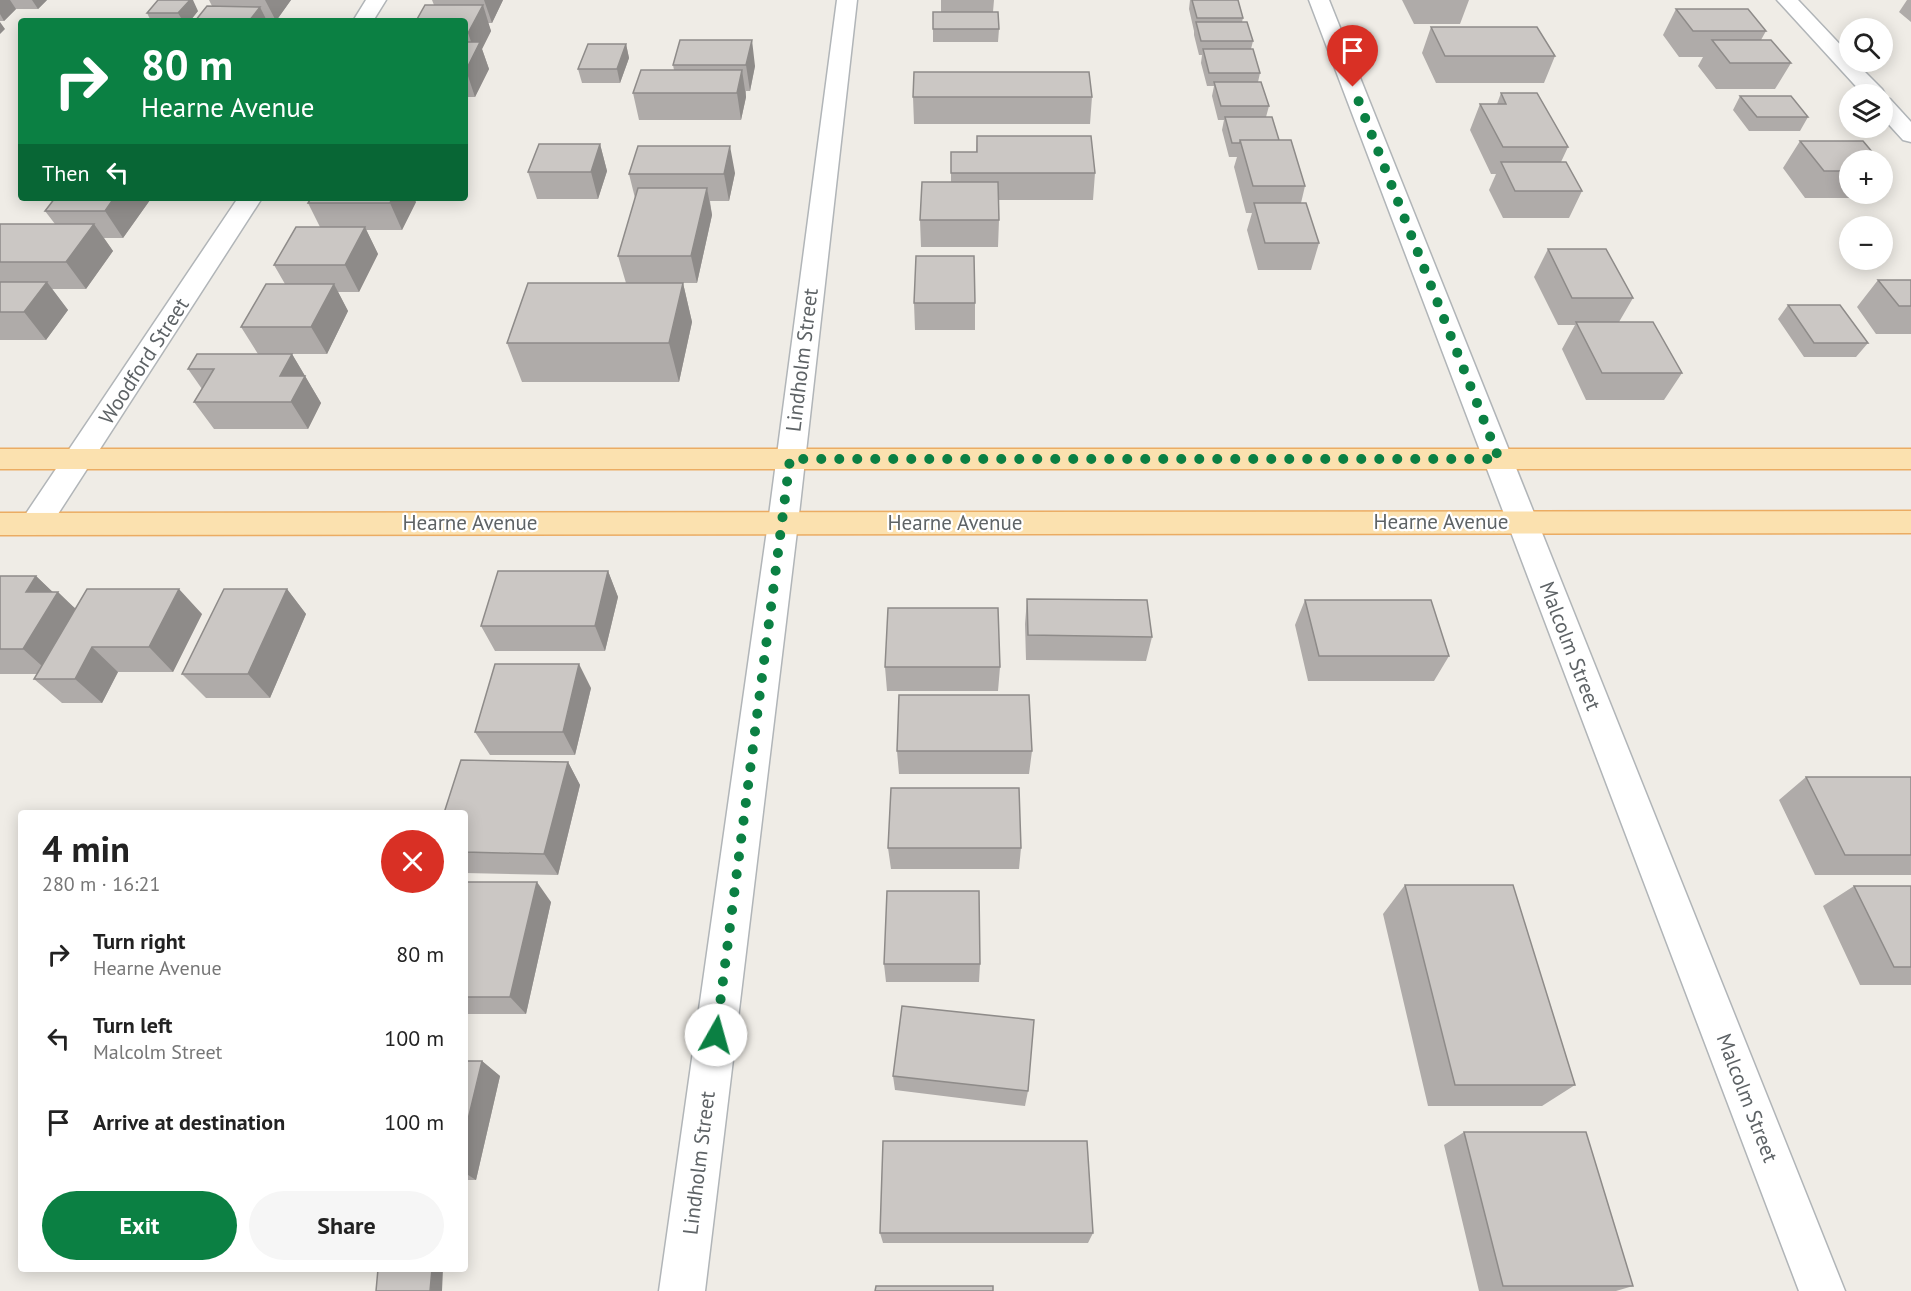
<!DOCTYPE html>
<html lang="en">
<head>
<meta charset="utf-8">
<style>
	body { margin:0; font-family:"PT Sans",sans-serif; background:#f6f6f6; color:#222; height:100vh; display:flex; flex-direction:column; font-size:22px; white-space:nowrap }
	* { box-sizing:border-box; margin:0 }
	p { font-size:20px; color:#767676 }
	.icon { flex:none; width:33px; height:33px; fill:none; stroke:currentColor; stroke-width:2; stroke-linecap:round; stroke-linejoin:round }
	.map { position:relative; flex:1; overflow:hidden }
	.drawer { position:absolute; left:18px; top:810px; width:450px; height:462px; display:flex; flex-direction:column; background:#fff; border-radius:6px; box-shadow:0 3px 15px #0003 }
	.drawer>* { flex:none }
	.banner { position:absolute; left:18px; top:18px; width:450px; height:183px; border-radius:6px; box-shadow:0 3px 15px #0003; background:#0b8043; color:#fff; overflow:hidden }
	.fabs { position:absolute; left:1839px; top:18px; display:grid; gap:12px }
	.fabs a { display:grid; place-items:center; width:54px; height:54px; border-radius:50%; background:#fff; box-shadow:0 3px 15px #0003; font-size:30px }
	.pin { position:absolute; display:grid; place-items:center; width:51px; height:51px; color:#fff; margin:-62px -26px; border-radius:50% 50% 50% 0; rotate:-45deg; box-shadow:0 0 6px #0007 }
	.pin .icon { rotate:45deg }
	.me { position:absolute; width:66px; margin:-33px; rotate:7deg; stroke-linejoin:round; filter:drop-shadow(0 0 4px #0008) }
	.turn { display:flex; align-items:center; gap:21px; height:126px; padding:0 24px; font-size:27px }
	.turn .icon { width:78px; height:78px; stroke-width:2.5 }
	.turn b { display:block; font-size:42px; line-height:51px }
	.then { display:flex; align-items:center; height:57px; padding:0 24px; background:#0003; gap:12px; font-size:22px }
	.round { display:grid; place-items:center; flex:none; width:63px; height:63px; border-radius:32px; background:#f6f6f6 }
	.headline { display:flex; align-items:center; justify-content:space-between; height:102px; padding:0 24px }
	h1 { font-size:36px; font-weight:700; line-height:45px }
	.action { display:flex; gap:12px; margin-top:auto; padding:12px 24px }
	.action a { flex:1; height:69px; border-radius:36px; background:#0b8043; color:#fff; font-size:24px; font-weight:700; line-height:69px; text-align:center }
	.action a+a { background:#f6f6f6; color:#222 }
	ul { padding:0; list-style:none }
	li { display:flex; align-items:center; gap:18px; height:84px; padding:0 24px }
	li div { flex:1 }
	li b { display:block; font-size:22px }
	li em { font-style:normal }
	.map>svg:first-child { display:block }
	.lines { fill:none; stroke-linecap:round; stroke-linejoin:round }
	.minor-casing { stroke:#b1b5b8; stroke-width:3 }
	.primary-casing { stroke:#ebac63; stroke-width:3 }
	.minor { fill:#fff; fill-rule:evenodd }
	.primary { fill:#fbe1af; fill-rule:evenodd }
	.wall { fill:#afaba9 }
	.shaded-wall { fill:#8e8b89 }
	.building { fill:#cbc7c4; stroke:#8e8b89; stroke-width:1.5 }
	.route { stroke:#0b8043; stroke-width:10; stroke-dasharray:0 18 }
	.labels { text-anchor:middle; stroke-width:4.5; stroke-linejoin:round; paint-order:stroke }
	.street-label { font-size:21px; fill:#5e6366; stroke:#fff }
</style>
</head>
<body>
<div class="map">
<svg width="1911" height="1291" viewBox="0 0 1911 1291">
	<rect width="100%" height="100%" fill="#efece6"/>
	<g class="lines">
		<defs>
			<path id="minor" d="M366,0H386L373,21H353Z
				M837,0H857L798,523L705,1291H659L768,523Z
				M1309,0H1329L1845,1291H1799Z
				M1777,0H1798L1850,55V62H1855L1882,89L1885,94L1882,97V94H1863Z
				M1882,98L1890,99L1911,122V142L1903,140L1882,117Z
				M238,198H262L47,531L36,534L25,531L21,523L25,515Z"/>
			<path id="primary" d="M0,449H1911V469H0Z
				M1911,511V533L0,535V513Z"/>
		</defs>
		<use href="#minor" class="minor-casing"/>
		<use href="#primary" class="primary-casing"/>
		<use href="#minor" class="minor"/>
		<use href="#primary" class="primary"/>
	</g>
	<path class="wall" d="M0,0H47L38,9H16L4,21H0Z
		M209,0H291L276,21H195L212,6Z
		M432,0H503L492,23H488L491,31L482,49L489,69L475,97H465V21L434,5Z
		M941,0H994L993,12H941Z
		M1190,0H1238L1243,18L1242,22L1253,41L1251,49L1260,73L1258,82L1269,106L1266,117L1305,186L1301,203L1319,243L1311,270H1258L1247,230L1252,213H1246L1234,167L1237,157H1229L1222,130L1224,120H1218L1212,96L1214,86H1207L1201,63L1202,55H1199L1194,35V31L1189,9Z
		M1402,0H1469L1460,24H1414Z
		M1907,0H1911V22L1899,12Z
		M1676,9L1766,31L1761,40L1791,63L1775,89H1716L1698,66L1703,57H1679L1663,35Z
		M198,11L190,21H151L147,13Z
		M933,12L999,29L998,42H933Z
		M1431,27L1555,56L1544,83H1436L1422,53Z
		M680,40L755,66L750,91H746V97L741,120H639L633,93L674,70L673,65Z
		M626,44L629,58L620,83H582L578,69Z
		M1501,93L1568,147L1561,162L1582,191L1569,218H1503L1489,190L1496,174H1491L1470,130L1480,104H1497Z
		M1740,96L1808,117L1800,131H1749L1733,110Z
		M913,97H1092L1090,124H914Z
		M977,136L1095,173L1093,200H998L999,220L998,247H921L920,220L951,182V152H976Z
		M1800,141L1850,160V194H1872L1868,198H1805L1783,168Z
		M600,144L607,171L598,199H537L528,172Z
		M1882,164L1888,171L1882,178Z
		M735,173L729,201H710L712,215L697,283H683L692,322L679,382H522L507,343L626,283L618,256L635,198L629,174Z
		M55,198H149L150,200L123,238H104L113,251L86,289H52L68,310L46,340H0V224H55L45,211Z
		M416,202L402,230H366L378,254L359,292H338L348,311L327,354H292L321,403L308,429H214L194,402L202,389L188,369L258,354L241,327L285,284L274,265L320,227L308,203Z
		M1548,249L1633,298L1619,322L1682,373L1664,400H1586L1562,349L1575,325H1558L1534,277Z
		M1878,280H1911V334H1876L1857,307Z
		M914,303H975V330H915Z
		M1788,305L1868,343L1856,357H1804L1778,319Z
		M608,571L618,597L605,651H495L481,626Z
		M0,576H36L52,592L75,608L202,614L173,672H118L102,703H62L34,679L37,674H0Z
		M287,589L306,614L270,698H206L182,674Z
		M1027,599L1152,637L1146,661L1026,660L1025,624Z
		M1305,600L1449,656L1434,681H1308L1295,625Z
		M885,667H1000L998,691H887Z
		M591,688L575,755H490L475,732Z
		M897,751H1032L1029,774H899Z
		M568,762L580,785L558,875L465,873V813Z
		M1806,777H1911V875H1815L1779,800Z
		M888,848H1021L1019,869H891Z
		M465,882L551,902L526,1014H465Z
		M1405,885L1575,1085L1542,1106H1428L1383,914Z
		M1854,886H1911V985H1860L1823,906Z
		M884,964H980L979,982H886Z
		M465,1061H482L500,1076L476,1180H465Z
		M893,1076L1028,1091L1025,1106L895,1090Z
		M1464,1132L1633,1286L1616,1291H1479L1444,1145Z
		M880,1233H1093L1088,1243H883Z"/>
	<path class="shaded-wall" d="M0,0H10L16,9L4,21L0,14Z
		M32,0H47L38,9Z
		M190,0H193L198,11L190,21H183L178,13Z
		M265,0H291L276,21Z
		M484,0H503L492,23Z
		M483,5L491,31L482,49L489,69L475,97L466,70L475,53L468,33Z
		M260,7L267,21H249Z
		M0,22L5,29L0,34Z
		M752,40L755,66L750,91L746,65Z
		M626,44L629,58L620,83L617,69Z
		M742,70L746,97L741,120L737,93Z
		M600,144L607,171L598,199L591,172Z
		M730,146L735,173L729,201L724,174Z
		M707,188L712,215L697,283L691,256Z
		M114,198H149L150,200L123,238L105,211Z
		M392,198H414L416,202L402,230L390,203Z
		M94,224L113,251L86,289L66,262Z
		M365,227L378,254L359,292L345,265Z
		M47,282L68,310L46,340L24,312Z
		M683,283L692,322L679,382L669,343Z
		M334,284L348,311L327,354L311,327Z
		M292,354L321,403L308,429L291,402L280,376Z
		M608,571L618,597L605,651L595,626Z
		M36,576L56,595L58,592L84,617L51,674L23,649L26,592Z
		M179,589L202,614L173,672L149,647Z
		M287,589L306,614L270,698L248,674Z
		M92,647L118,672L102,703L75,679Z
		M579,664L591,688L575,755L563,732Z
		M568,762L580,785L558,875L544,854Z
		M537,882L551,902L526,1014L510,997Z
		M482,1061L500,1076L476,1180L465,1173V1132Z
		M432,1269H443L442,1291H430Z"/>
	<path class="building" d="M158,0H190L178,13H147Z
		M1192,0H1238L1243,18H1197Z
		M425,5H483L468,33H465V21H416Z
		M207,6L260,7L249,21H195Z
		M1676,9H1748L1766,31H1693Z
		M933,12H998L999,29H933Z
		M1196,22H1247L1253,41H1201Z
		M1431,27H1537L1555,56H1445Z
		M680,40H752L746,65H673Z
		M1712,40H1771L1791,63H1730Z
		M465,42H480L466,70H465Z
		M588,44H626L617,69H578Z
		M1203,49H1253L1260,73H1209Z
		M641,70H742L737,93H633Z
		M914,72H1089L1092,97H913Z
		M1214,82H1261L1269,106H1221Z
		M1501,93H1537L1568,147H1503L1480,104H1506Z
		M1740,96H1791L1808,117H1757Z
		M1225,117H1272L1279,140H1240V143H1232Z
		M977,136H1091L1095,173H951V152H977Z
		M1240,140H1291L1305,186H1253Z
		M1800,141H1863L1879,160H1850V171H1824Z
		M539,144H600L591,172H528Z
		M638,146H730L724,174H629Z
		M1501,162H1566L1582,191H1515Z
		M1882,164L1888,171H1882Z
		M922,182H998L999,220H920Z
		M638,188H707L691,256H618Z
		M55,198H114L105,211H45Z
		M311,198H392L390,203H308Z
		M1254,203H1306L1319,243H1265Z
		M0,224H94L66,262H0Z
		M296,227H365L345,265H274Z
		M1548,249H1606L1633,298H1572Z
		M916,256H974L975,303H914Z
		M1878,280H1911V306H1899Z
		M0,282H47L24,312H0Z
		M528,283H683L669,343H507Z
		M266,284H334L311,327H241Z
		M1788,305H1840L1868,343H1814Z
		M1576,322H1653L1682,373H1602Z
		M197,354H292L280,376H305L291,402H194L214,369H188Z
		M498,571H608L595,626H481Z
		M0,576H36L26,592H58L23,649H0Z
		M87,589H179L149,647H92L75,679H34Z
		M224,589H287L248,674H182Z
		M1027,599L1147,600L1152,637L1028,635Z
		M1305,600H1431L1449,656H1319Z
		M888,608H998L1000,667H885Z
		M495,664H579L563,732H475Z
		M899,695H1029L1032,751H897Z
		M461,760L568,762L544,854L465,852V813H444Z
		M1806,777H1911V855H1845Z
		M891,788H1019L1021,848H888Z
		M465,882H537L510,997H465Z
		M1405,885H1513L1575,1085H1455Z
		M1854,886H1911V967H1894Z
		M887,891H979L980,964H884Z
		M902,1006L1034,1020L1028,1091L893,1076Z
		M465,1061H482L465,1132Z
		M1464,1132H1586L1633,1286H1503Z
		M883,1141H1087L1093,1233H880Z
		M378,1269H432L430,1291H376Z
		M876,1286H993V1291H875Z"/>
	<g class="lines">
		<path class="route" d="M716,1035L790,459H1499L1353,87"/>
	</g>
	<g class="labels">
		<g class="street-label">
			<text transform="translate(802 360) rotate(-83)" y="7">Lindholm Street</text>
			<text transform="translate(144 361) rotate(-57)" y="7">Woodford Street</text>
			<text x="1441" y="529">Hearne Avenue</text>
			<text x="470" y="530">Hearne Avenue</text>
			<text x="955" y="530">Hearne Avenue</text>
			<text transform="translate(1570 646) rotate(69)" y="7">Malcolm Street</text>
			<text transform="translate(1747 1098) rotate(69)" y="7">Malcolm Street</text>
			<text transform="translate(699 1163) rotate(-83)" y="7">Lindholm Street</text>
		</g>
	</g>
</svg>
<div class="fabs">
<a><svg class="icon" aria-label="search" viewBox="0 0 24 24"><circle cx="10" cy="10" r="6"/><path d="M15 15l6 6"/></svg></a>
<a><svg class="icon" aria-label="layers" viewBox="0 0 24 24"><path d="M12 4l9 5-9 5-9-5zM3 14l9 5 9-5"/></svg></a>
<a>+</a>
<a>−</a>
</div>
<div class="pin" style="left:1353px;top:87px;background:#d93025"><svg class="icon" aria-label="arrive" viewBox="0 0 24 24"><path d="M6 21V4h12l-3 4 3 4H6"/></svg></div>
<svg class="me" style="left:716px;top:1035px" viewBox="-20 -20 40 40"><circle r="19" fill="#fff"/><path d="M0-13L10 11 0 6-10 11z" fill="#0b8043"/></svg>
<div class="banner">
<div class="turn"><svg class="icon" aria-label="right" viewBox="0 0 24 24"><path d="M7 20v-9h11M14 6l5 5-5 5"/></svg><div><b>80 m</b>Hearne Avenue</div></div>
<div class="then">Then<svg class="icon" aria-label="left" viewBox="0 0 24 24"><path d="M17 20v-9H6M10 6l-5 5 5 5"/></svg></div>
</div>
<section class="drawer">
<div class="headline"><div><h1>4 min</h1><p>280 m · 16:21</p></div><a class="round" style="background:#d93025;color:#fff"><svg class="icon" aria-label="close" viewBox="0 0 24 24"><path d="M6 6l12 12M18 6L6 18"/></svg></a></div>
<ul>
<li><svg class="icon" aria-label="right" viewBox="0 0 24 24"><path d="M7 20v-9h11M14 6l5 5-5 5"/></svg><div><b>Turn right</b><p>Hearne Avenue</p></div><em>80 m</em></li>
<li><svg class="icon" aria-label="left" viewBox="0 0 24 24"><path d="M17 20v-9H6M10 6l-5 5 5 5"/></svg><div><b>Turn left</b><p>Malcolm Street</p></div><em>100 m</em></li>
<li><svg class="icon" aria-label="arrive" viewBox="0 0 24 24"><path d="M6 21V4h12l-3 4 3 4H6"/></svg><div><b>Arrive at destination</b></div><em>100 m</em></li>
</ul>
<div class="action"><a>Exit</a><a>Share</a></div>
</section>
</div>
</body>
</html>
